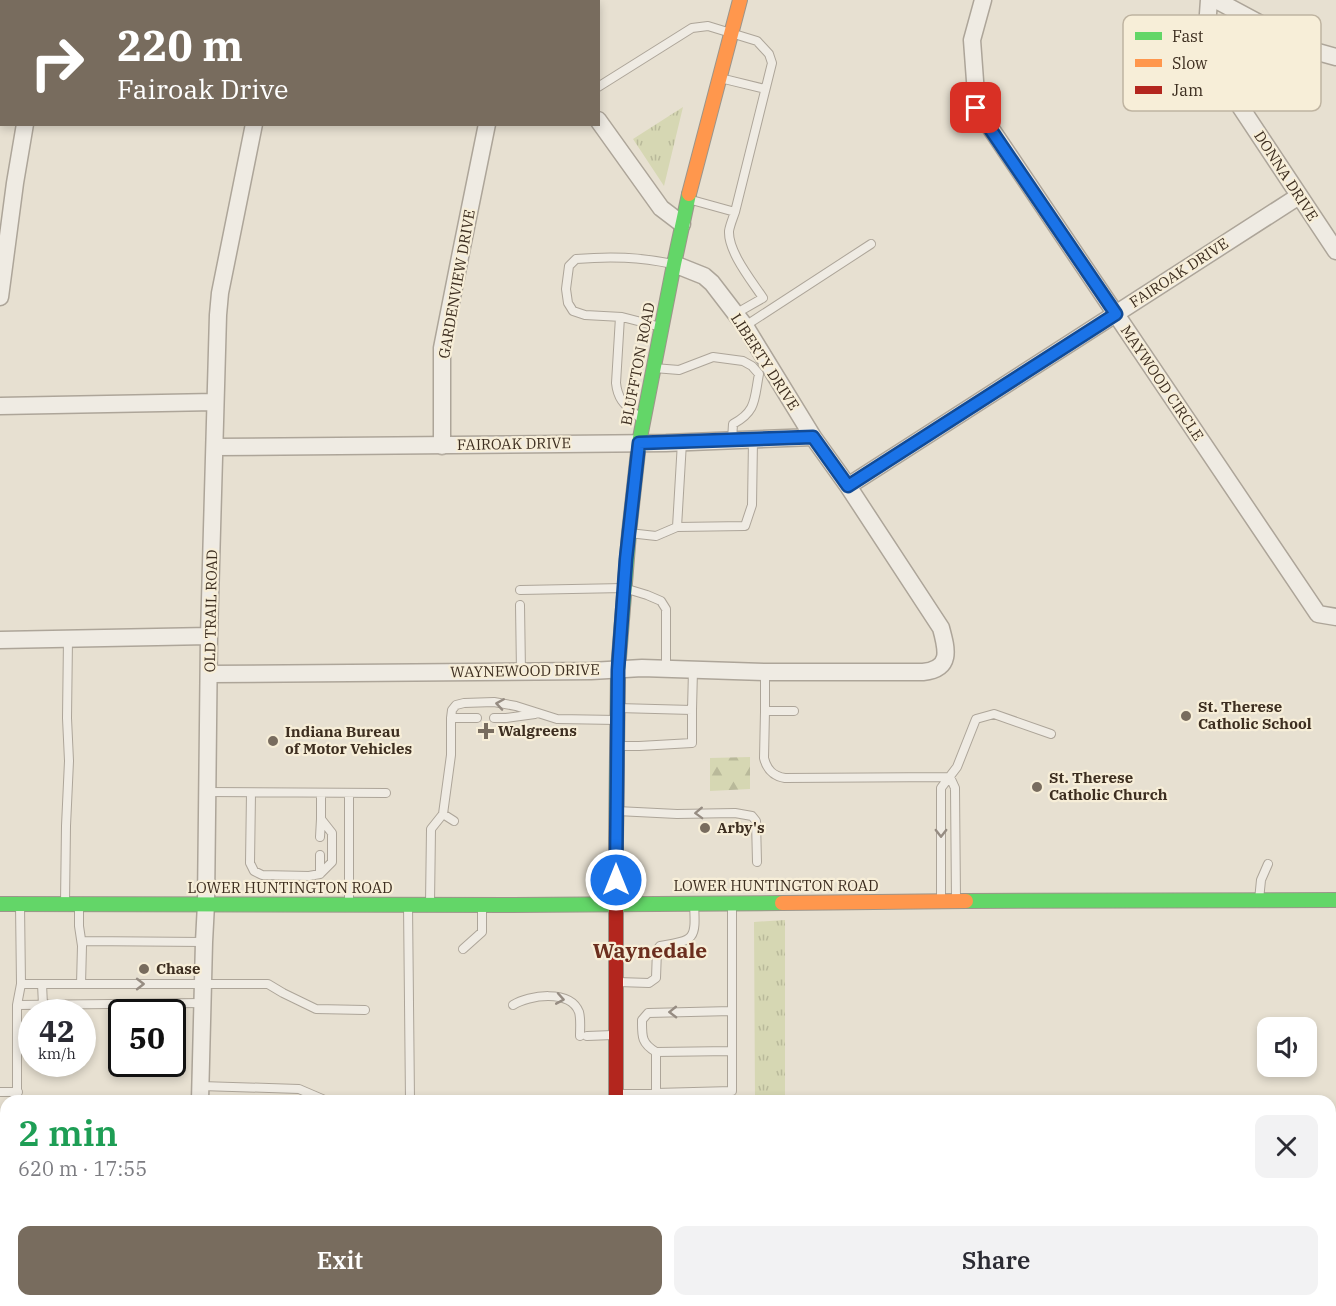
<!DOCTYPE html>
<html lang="en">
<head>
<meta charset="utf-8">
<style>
	body { margin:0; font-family:"IBM Plex Serif",serif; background:#f2f2f3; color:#2b2b33; height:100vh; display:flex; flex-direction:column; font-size:22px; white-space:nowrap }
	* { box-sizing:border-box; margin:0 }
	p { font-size:20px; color:#7c7c81 }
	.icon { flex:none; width:33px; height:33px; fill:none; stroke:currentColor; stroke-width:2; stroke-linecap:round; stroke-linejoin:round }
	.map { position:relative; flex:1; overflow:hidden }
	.side { position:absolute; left:0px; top:1095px; width:1336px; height:212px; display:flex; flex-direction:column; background:#fff; border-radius:18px 18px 0 0; box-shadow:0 3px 9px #0003 }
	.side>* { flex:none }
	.hud { position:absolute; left:0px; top:0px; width:600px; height:126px; box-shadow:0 3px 9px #0003; background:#786c5e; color:#fff; overflow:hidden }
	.buttons { position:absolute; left:1257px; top:1017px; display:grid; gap:12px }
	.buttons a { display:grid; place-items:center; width:60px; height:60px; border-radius:12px; background:#fff; box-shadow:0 3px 9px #0003; font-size:30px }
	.speed { position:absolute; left:18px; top:999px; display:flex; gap:12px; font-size:30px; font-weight:700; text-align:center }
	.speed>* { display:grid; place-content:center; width:78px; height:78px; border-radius:50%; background:#fff; box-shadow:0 3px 9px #0003; line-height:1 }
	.speed small { font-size:15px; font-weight:400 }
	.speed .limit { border:3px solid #111; border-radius:9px; background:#fff; color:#111 }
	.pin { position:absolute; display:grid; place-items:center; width:51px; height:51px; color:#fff; margin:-26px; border-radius:12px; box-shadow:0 3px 9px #0006 }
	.me { position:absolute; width:66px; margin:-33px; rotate:0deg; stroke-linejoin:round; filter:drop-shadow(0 0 4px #0008) }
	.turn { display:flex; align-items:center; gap:21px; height:126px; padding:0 18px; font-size:27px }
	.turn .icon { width:78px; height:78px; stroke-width:2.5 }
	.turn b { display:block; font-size:42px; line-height:51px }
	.round { display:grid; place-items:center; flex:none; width:63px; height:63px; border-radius:12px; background:#f2f2f3 }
	.head { display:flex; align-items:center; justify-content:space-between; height:102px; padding:0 18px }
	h1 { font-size:36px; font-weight:600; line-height:45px; color:#1e9e55 }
	.action { display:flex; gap:12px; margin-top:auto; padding:12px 18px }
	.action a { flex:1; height:69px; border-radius:12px; background:#786c5e; color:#fff; font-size:24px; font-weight:600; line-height:69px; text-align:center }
	.action a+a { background:#f2f2f3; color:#2b2b33 }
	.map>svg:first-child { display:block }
	.grass { fill:url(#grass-tufts) }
	.forest { fill:url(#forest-firs) }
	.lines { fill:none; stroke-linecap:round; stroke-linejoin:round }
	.lane-casing { stroke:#ada599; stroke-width:10 }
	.street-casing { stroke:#ada599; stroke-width:19 }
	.fast-casing { stroke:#9c958a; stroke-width:16 }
	.slow-casing { stroke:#9c958a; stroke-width:16 }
	.jam-casing { stroke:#9c958a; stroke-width:16 }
	.lane { stroke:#efebe3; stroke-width:8 }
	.street { stroke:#efebe3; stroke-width:16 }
	.fast { stroke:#63d668; stroke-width:14 }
	.slow { stroke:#ff974d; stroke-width:14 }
	.jam { stroke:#b3261e; stroke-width:14 }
	.oneway { stroke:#968c82 }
	.route-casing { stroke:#114b97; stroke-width:15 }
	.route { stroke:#1a73e8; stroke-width:10 }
	.poi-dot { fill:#786c5e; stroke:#f7eed8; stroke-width:2 }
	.labels { text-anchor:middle; stroke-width:4.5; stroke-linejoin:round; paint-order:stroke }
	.street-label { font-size:15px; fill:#3d2e20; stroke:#f7eed8 }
	.poi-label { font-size:15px; font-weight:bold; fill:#3d2e20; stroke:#f7eed8; text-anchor:start }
	.district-label { font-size:21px; font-weight:bold; fill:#6b2e1e; stroke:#f7eed8 }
	.key { fill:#f7eed8; stroke:#bfb4a1; stroke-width:1.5 }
	.key-label { font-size:16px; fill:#3d2e20 }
</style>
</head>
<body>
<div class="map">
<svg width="1336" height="1306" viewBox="0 0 1336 1306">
	<defs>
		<pattern id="grass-tufts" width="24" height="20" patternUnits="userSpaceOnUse" patternTransform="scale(1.5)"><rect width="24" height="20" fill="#d6d7b3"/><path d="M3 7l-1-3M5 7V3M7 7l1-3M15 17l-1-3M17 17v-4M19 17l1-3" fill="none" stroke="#b9b99a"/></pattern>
		<pattern id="forest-firs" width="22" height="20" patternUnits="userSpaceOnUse" patternTransform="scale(1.5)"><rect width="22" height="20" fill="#d6d7b3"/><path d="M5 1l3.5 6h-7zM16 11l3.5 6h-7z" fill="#b9b99a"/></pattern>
	</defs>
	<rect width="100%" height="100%" fill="#e7e0d1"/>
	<path class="grass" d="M683,107L664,186L633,139Z
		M785,920V1101H755L754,922Z"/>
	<path class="forest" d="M750,757V789L710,791V758Z"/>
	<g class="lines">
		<defs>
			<path id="lane" d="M720,78L765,89
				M598,87L692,28L708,26L757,41L769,54L772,63L735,212L688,199
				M735,212C733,218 730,225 729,231C728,252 752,281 763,298L735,314
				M620,317L616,383C618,402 627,406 640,418
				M745,326L871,244
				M661,327L622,317L585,315L573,311L568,303L566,289L569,266L576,259C611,256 639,257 673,264
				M654,368L679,370L713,357L743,361L752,366L759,374C754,399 757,411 733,424L732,440
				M677,527L745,526L752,505L753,440
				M629,533L656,536L677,527L682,442
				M520,590L624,588L647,595L661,601L666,609V669
				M520,605L521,672
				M765,672V711H794
				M618,708L692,710L693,670
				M765,711L764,758C767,770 773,776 785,778L950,777
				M451,718H477
				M494,718H506L535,714
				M618,746H639L692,743V710
				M950,777L955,788L956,900
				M207,792L386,793
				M251,793L250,863L254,871L262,875L309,876L320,874L332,862V833L321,819V793
				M349,793V904
				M617,811L677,814L735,813L752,816L756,821L757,862
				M443,814L454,821
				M320,837L321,819
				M320,855V874
				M941,900V788L957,767L976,719L994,714L1051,734
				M1259,900L1261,880L1268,864
				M65,903L66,826L69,761L67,718L68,639
				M430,903L431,829L443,814L451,755V718L452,710L456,705L464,703L494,702L516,706L557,719L617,720
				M408,904L410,1101
				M20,905L21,984H268L283,993L316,1009L365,1010
				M79,907V926L82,946L81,984
				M82,941L204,942
				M463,949L482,932V905
				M618,982L649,983L656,978L657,950L660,946C695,940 696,940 694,904
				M42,984L43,1005
				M17,1005L203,1003
				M513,1005C529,995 570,989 579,1012C581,1019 580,1028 580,1036
				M587,1036L613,1035
				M656,1052C641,1043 642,1036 642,1020L648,1013L732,1011
				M201,1086L299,1089L327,1101
				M0,1092H18
				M656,1093V1052L732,1051
				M617,1094L732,1091V904
				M17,1101V1005L21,984
				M0,1124H6
				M414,1300V1306"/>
			<path id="street" d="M515,0L516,2
				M983,0L972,40L977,108L1318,614L1336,617
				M1209,0L1207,28L1210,61L1336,251
				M1216,0L1307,49L1336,57
				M47,2V0
				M277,2V0
				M1238,102L1307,49
				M598,120L661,208L682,224
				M0,297L15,183L25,124
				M0,406L215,402
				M442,446V348L461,252L487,124
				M215,447L666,443L813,437
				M848,486L1299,196
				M0,640L209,636
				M210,674L591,671L642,668L765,672H923C952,669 947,650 941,628L848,486L813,437L745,326L712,283L704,276L674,264
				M200,1101L204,942L206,904L209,636L218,315L220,293L254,124
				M1330,1253H1336
				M195,1306V1300"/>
			<path id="fast" d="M616,841L618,670L629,533L639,443L674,264L689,194
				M966,901L1336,900
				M0,904L513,905L782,903
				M618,1300V1306"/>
			<path id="slow" d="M689,194L740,0
				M782,903L966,901"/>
			<path id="jam" d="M616,841V1101"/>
		</defs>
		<use href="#lane" class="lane-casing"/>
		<use href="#street" class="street-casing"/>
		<use href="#fast" class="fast-casing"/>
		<use href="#slow" class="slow-casing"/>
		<use href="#jam" class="jam-casing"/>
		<use href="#lane" class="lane"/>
		<use href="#street" class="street"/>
		<use href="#fast" class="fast"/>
		<use href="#slow" class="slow"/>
		<use href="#jam" class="jam"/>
	</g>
	<defs><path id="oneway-chevron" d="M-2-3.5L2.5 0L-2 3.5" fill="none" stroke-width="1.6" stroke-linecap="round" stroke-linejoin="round" transform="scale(1.5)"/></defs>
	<g class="oneway">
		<use href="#oneway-chevron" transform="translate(500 704) rotate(-171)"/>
		<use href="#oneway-chevron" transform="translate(699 813) rotate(178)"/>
		<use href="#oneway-chevron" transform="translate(941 833) rotate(90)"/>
		<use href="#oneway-chevron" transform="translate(140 984)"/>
		<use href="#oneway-chevron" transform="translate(560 999) rotate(10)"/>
		<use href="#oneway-chevron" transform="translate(673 1012) rotate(179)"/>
	</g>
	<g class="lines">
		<defs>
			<path id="route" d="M616,880L618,670L626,559L639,443L813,437L848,486L1116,314L976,108"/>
		</defs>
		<use href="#route" class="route-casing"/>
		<use href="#route" class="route"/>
	</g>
	<g class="poi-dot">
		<circle cx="1186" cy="716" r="6"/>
		<path d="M483 722h6v6h6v6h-6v6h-6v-6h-6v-6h6z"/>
		<circle cx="273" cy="741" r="6"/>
		<circle cx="1037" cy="787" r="6"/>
		<circle cx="705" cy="828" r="6"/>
		<circle cx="144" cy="969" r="6"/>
	</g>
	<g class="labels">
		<g class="street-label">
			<text transform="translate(1286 176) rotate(57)" y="5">DONNA DRIVE</text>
			<text transform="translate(1179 273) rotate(-33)" y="5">FAIROAK DRIVE</text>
			<text transform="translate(457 284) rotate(-80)" y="5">GARDENVIEW DRIVE</text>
			<text transform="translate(765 362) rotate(57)" y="5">LIBERTY DRIVE</text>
			<text transform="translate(638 364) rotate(-79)" y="5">BLUFFTON ROAD</text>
			<text transform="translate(1162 383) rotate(56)" y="5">MAYWOOD CIRCLE</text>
			<text transform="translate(514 444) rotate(-1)" y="5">FAIROAK DRIVE</text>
			<text transform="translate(211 611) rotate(-89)" y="5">OLD TRAIL ROAD</text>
			<text transform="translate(525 671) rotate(-1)" y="5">WAYNEWOOD DRIVE</text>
			<text x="776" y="891">LOWER HUNTINGTON ROAD</text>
			<text x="290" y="893">LOWER HUNTINGTON ROAD</text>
		</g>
		<g class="poi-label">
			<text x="1198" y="712">St. Therese<tspan x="1198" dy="17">Catholic School</tspan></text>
			<text x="498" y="736">Walgreens</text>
			<text x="285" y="737">Indiana Bureau<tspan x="285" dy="17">of Motor Vehicles</tspan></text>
			<text x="1049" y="783">St. Therese<tspan x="1049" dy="17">Catholic Church</tspan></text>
			<text x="717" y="833">Arby's</text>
			<text x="156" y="974">Chase</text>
		</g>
		<g class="district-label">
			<text x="650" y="958">Waynedale</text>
		</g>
	</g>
	<rect x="1123" y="15" width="198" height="96" rx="9" class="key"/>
	<rect x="1135" y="32" width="27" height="8" fill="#63d668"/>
	<rect x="1135" y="59" width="27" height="8" fill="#ff974d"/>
	<rect x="1135" y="86" width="27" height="8" fill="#b3261e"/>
	<g class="key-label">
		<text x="1172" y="42">Fast</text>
		<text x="1172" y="69">Slow</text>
		<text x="1172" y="96">Jam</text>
	</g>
</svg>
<div class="buttons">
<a><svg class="icon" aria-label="sound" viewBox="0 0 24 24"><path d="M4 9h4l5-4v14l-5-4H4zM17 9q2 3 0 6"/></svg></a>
</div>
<div class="speed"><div>42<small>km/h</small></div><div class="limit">50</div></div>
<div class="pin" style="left:976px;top:108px;background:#d93025"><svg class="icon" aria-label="arrive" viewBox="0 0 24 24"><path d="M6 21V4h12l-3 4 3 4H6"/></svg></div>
<svg class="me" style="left:616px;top:880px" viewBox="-20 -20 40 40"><circle r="17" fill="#1a73e8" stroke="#fff" stroke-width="3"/><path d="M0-11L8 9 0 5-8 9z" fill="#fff"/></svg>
<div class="hud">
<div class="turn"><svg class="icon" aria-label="right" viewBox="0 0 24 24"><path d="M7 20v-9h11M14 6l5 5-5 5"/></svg><div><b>220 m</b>Fairoak Drive</div></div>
</div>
<section class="side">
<div class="head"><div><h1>2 min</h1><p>620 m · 17:55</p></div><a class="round"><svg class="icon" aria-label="close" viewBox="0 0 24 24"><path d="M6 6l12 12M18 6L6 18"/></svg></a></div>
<div class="action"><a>Exit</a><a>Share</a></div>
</section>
</div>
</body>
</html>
